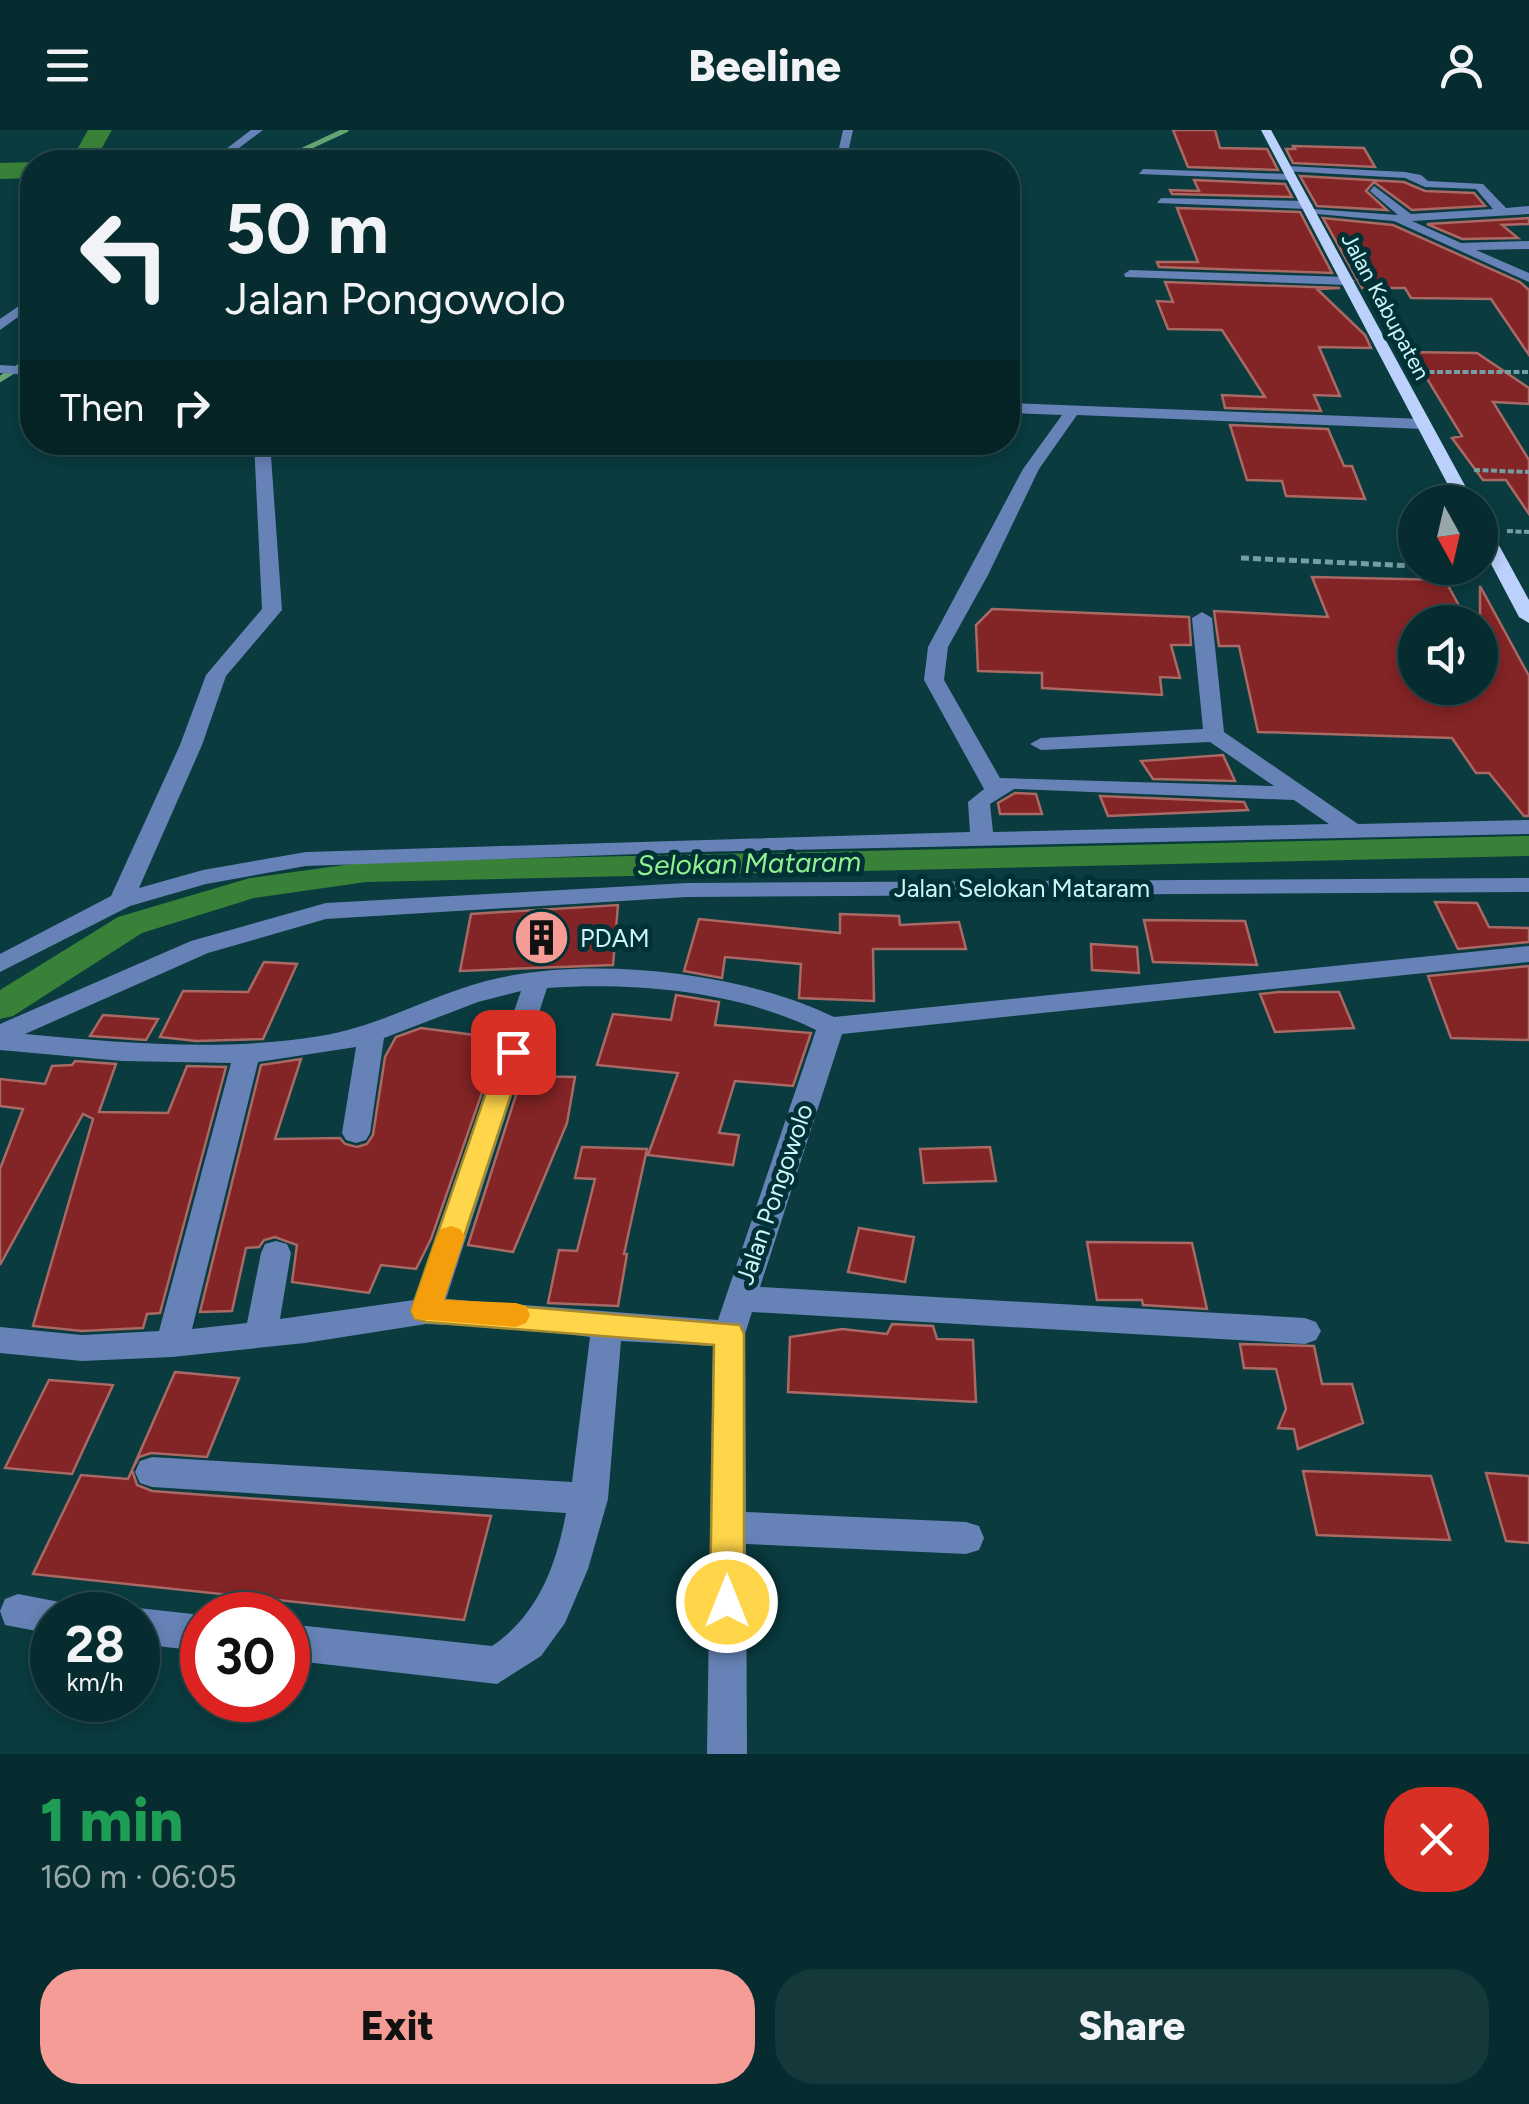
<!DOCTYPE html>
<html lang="en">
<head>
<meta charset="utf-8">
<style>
	body { margin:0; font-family:Figtree,sans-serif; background:#15383b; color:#f1f3f6; height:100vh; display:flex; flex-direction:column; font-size:38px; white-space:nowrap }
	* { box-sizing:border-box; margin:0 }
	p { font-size:32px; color:#98a7aa }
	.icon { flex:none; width:55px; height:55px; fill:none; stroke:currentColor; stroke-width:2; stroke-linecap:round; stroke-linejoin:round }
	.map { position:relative; height:1624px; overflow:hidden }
	.panel { display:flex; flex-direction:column; background:#072c2f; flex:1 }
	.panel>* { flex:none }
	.banner { position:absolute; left:20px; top:20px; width:1000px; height:305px; border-radius:40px; box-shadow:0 5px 15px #0003,0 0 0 2px #28484b; background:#072c2f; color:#f1f3f6; overflow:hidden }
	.needle { width:65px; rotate:172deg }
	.tools { position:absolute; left:1398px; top:355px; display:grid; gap:20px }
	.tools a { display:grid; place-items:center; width:100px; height:100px; border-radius:50%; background:#072c2f; box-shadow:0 5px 15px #0003,0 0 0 2px #28484b; font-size:50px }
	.speed { position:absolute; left:30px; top:1462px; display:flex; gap:20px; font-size:50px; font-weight:700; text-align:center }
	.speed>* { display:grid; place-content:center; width:130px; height:130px; border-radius:50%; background:#072c2f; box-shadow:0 5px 15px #0003,0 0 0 2px #28484b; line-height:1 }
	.speed small { font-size:25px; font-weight:400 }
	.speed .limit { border:15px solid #d22; background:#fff; color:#111 }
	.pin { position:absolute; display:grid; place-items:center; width:85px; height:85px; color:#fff; margin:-42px; border-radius:20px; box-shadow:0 5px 15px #0006 }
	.me { position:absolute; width:110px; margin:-55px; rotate:0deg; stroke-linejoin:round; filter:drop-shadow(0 0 8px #0008) }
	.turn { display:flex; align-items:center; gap:35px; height:210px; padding:0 40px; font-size:45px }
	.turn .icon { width:130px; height:130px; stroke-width:2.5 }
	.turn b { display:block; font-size:70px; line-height:85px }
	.then { display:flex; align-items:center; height:95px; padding:0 40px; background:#0003; gap:20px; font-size:38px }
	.round { display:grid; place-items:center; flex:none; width:105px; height:105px; border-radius:40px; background:#15383b }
	.head { display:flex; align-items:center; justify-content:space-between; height:170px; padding:0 40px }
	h1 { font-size:60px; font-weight:800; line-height:75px; color:#1e9e55 }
	.primary-button { display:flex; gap:20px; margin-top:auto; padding:20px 40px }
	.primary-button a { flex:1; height:115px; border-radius:40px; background:#f59c96; color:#111; font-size:40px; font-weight:800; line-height:115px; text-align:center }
	.primary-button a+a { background:#15383b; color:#f1f3f6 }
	header { display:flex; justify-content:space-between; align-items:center; height:130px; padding:0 40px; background:#072c2f; font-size:45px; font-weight:800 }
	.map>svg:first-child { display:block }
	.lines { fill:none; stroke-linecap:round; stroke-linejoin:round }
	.stream-far1 { stroke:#65a473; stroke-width:5 }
	.stream { stroke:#65a473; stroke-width:6 }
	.canal { fill:#398139; fill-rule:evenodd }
	.river { fill:#398139; fill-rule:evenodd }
	.building { fill:#832426; stroke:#a96965; stroke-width:2.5 }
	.path-far1 { stroke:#739fa3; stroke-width:4; stroke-dasharray:6 2.5; stroke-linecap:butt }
	.path { stroke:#739fa3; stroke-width:5; stroke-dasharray:8 4; stroke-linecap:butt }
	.minor { fill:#6782b6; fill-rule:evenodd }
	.major { fill:#bbd1fc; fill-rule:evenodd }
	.route { fill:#ffd54a; stroke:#a68a30; stroke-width:2.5 }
	.slow { fill:#f59e0b }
	.labels { text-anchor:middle; stroke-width:10; stroke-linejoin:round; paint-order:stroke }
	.far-street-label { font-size:22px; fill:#cdf5f9; stroke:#003135 }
	.street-label { font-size:25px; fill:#cdf5f9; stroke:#003135 }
	.poi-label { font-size:25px; fill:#cdf5f9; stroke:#003135; text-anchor:start }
	.water-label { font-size:28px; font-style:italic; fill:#91f08f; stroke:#003135 }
</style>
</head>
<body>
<header><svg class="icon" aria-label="menu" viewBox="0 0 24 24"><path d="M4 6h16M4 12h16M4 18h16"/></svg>Beeline<svg class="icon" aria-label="person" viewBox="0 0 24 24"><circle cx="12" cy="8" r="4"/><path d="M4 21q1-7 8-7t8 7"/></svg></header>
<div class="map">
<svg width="1529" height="1624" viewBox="0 0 1529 1624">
	<rect width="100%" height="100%" fill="#093b3f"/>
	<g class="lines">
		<path class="stream-far1" d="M277,32L346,0"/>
		<path class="stream" d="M0,249L32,229"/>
		<path class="canal" d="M1529,706V726L366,752L254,768L142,803L13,886L0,889V860L118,787L250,748L366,732Z"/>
		<path class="river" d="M88,0H112L94,32H70Z
			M33,32L32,48L0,49V33Z"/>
	</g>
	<path class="building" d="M1173,0H1215L1220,18L1267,19L1278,40L1188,37Z
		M1293,16L1364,18L1375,37L1293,33L1286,19H1295Z
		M1300,46L1404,52L1425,61L1474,63L1485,76L1412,80L1374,52L1366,61L1387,80L1317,76Z
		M1194,50L1285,54L1292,67L1172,64L1170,60L1199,61Z
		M1177,78L1300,82L1332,143L1159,137L1157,132H1198Z
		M1323,88L1393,95L1520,152L1529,160V225L1491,169L1411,168L1405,158H1362Z
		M1529,88V94L1502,95L1518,108L1462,109L1427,94Z
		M1165,152L1340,158L1317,159L1365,205L1371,218L1319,217L1340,266L1314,265L1321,281L1225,278L1222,265L1265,267L1222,200L1168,199L1157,171L1173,172Z
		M1403,222L1477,223L1529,258V274L1493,272L1529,330V384L1506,350H1483L1452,308L1462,306L1423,242Z
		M1230,295L1328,299L1344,336H1352L1365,369L1286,366L1282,351L1247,350Z
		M1312,447L1445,450L1468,492H1415V558H1480V456L1529,546V686H1524L1489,643H1476L1452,608L1258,602L1239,516H1219L1214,481L1328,487Z
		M992,479L1189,487L1191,515H1171L1180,548L1160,547L1162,565L1042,558V543L978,541L976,495Z
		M1223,625L1235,651L1153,649L1141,631Z
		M1015,663L1036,664L1042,684H1000L998,673Z
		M1100,666L1244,672L1248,680L1108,686Z
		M1435,772L1477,773L1489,797L1529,798V812L1458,819Z
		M618,775L613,835L460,841L471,784Z
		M840,784L899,786L900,795L959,792L966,819H873L874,871L799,868L801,834L725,827L722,848L684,841L699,789L840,803Z
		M1144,790L1245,791L1257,835L1153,832Z
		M1091,814L1137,817L1139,843L1092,840Z
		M264,832L297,834L263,909L196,911L160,907L183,861L248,862Z
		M1529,836V910L1451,908L1428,846Z
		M1278,862H1339L1354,898L1275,902L1260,864Z
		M676,865L719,872L715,895L811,903L793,956L735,951L719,1003L739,1005L733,1035L648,1025L678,943L597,935L613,884L671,890Z
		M103,885L158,889L146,910L90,906Z
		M479,892L506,894L431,1109L416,1139L381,1135L369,1163L292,1152L297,1115L275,1107L264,1110L259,1117L246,1118L232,1181L200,1182L261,935L301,929L275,1009L340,1008L345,1014L357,1017L367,1014L373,1005L385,927L396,907L421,898L475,905Z
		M75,931L116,934L99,982L168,983L187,936L226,937L160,1183L147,1184L143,1198L82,1201L33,1196L93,989L83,984L0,1135V1039L23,979L0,976V949L45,954L52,936L72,935Z
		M522,946L575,947L567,993L513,1122L468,1115Z
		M582,1017L647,1019L624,1124H627L618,1176L548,1173L559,1120L577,1121L595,1049L575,1048Z
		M990,1017L996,1051L924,1053L920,1019Z
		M859,1098L914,1107L905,1152L848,1142Z
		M1087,1112L1192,1113L1207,1179L1143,1175L1142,1170H1097Z
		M892,1194L933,1196L937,1209L973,1210L976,1272L788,1262L790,1207L842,1199L887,1204Z
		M1240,1214L1314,1216L1322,1254H1352L1363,1293L1298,1319L1294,1299L1278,1298L1286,1279L1276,1239L1244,1238Z
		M175,1242L239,1248L207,1327L151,1323L139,1327L132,1340Z
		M49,1250L113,1255L72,1344L5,1338Z
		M132,1340L137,1355L152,1361L491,1386L464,1490L33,1444L81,1345L128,1349Z
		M1303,1341L1431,1346L1450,1410L1317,1405Z
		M1486,1343L1529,1346V1413L1506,1411Z"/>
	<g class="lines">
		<path class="path-far1" d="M1420,242H1529
			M1474,340L1529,342
			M1507,401L1529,402"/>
		<path class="path" d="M1241,428L1415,436
			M1441,438L1479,439"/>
		<path class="minor" d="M251,0H263L220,32H209Z
			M843,0H853L846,32H836Z
			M1287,36L1405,42L1421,45L1428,51L1483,54L1506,78L1529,76V84L1412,91L1461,113L1529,111V119L1476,120L1529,143V152L1394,91L1306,83L1312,79L1398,85L1370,61L1374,56L1411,84L1493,79L1476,59L1425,57L1405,48L1283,41Z
			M1143,39L1290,44L1296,47L1290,50L1139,44Z
			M1161,68L1307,71L1313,75L1307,79L1157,73Z
			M1130,140L1348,147L1355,151L1348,155L1125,147L1124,144Z
			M32,167V177L0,200V189Z
			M0,235L32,237V245L0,243Z
			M1008,273L1423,289L1431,294L1423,299L1077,285L1039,339L988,445L948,517L944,550L1000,648L1274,656L1210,612L1041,620L1030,614L1041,608L1203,599L1192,488L1202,482L1212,488L1224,602L1358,694L1529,690V704L694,722L306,736L206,754L130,776L0,842V824L111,766L180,615L206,545L262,479L254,312H270L282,480L226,546L202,615L139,758L203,740L306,722L970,702L968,672L984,659L924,550L928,517L1023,339L1062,285L1008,283ZM1014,659L1294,670L1329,694L993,702L990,674Z
			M1529,748V762L687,767L326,789L208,823L25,904C123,913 222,922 320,906C378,897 429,866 486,851C585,825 740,841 834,887L1529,816V832L842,904L760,1157L1305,1188L1316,1192L1321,1201L1316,1210L1305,1214L752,1182L745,1204L746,1382L966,1392L979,1396L984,1408L979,1420L966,1424L746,1414L747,1624H707L713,1216L621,1211L608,1369L588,1439L565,1493L541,1526L497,1554L288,1530V1494L492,1516C538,1485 556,1436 566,1383L152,1357L140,1353L135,1342L140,1331L152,1327L572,1352L590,1207L529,1199L426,1194L305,1213L172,1227L82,1231L0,1223V1197L82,1205L159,1201L231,933L122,931L0,920V894L191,811L326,773L687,753ZM547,858C635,852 737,861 816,900L718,1190L446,1169ZM521,861L414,1170L280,1189L291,1123L287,1114L276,1111L265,1114L261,1123L247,1193L192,1199L258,932L356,917L342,1003L346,1010L356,1013L366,1010L370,1003L384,908L478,872Z
			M18,1464L65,1473L70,1485H52V1504L5,1495L0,1481L5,1469Z
			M138,1478L202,1485V1521L138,1514V1485H124Z"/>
		<path class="major" d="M1261,0H1271L1474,372H1457Z
			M1480,392L1489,397L1529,470V493L1519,487L1480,413Z"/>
	</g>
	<path class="route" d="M513,914L525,922L443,1170L740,1195L744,1204V1472L739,1484L727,1488L715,1484L710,1472L714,1215L426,1192L415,1189L411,1181L500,922Z"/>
	<path class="slow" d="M451,1096L460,1099L465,1106L444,1170L516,1173L526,1176L530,1185L526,1193L516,1197L415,1189L411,1181L437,1106L441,1099Z"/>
	<defs>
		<symbol id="building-disc" viewBox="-11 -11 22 22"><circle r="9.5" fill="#f59c96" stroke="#003135"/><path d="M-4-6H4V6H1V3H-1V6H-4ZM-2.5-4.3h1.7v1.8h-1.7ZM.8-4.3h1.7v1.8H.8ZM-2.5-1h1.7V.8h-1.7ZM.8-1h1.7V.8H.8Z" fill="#111"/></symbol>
	</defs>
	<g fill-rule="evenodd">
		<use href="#building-disc" x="510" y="776" width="63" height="63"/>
	</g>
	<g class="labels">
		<g class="far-street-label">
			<text transform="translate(1386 176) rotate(62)" y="8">Jalan Kabupaten</text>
		</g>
		<g class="street-label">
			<text x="1022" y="767">Jalan Selokan Mataram</text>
			<text transform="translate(774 1064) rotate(-71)" y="9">Jalan Pongowolo</text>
		</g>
		<g class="poi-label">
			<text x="580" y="817">PDAM</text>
		</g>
		<g class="water-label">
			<text transform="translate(749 733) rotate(-1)" y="10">Selokan Mataram</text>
		</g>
	</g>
</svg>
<div class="tools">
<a><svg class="needle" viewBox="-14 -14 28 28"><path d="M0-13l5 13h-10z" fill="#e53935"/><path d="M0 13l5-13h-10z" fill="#98a7aa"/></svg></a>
<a><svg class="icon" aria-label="sound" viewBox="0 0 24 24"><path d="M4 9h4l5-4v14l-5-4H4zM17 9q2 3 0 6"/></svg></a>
</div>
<div class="speed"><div>28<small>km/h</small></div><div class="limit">30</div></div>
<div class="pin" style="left:513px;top:922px;background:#d93025"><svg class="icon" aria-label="arrive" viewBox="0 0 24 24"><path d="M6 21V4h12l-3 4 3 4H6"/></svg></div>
<svg class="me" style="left:727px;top:1472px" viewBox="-20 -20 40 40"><circle r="17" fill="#ffd54a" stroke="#fff" stroke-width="3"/><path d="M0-11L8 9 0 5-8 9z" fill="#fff"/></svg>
<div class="banner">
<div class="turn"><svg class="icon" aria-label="left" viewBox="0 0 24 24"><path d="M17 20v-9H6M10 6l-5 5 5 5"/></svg><div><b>50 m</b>Jalan Pongowolo</div></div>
<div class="then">Then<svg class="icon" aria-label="right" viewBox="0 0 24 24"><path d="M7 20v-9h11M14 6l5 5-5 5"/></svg></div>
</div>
</div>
<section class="panel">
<div class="head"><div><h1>1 min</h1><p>160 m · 06:05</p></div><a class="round" style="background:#d93025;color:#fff"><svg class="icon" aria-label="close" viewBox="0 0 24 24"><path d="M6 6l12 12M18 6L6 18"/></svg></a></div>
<div class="primary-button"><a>Exit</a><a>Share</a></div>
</section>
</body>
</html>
